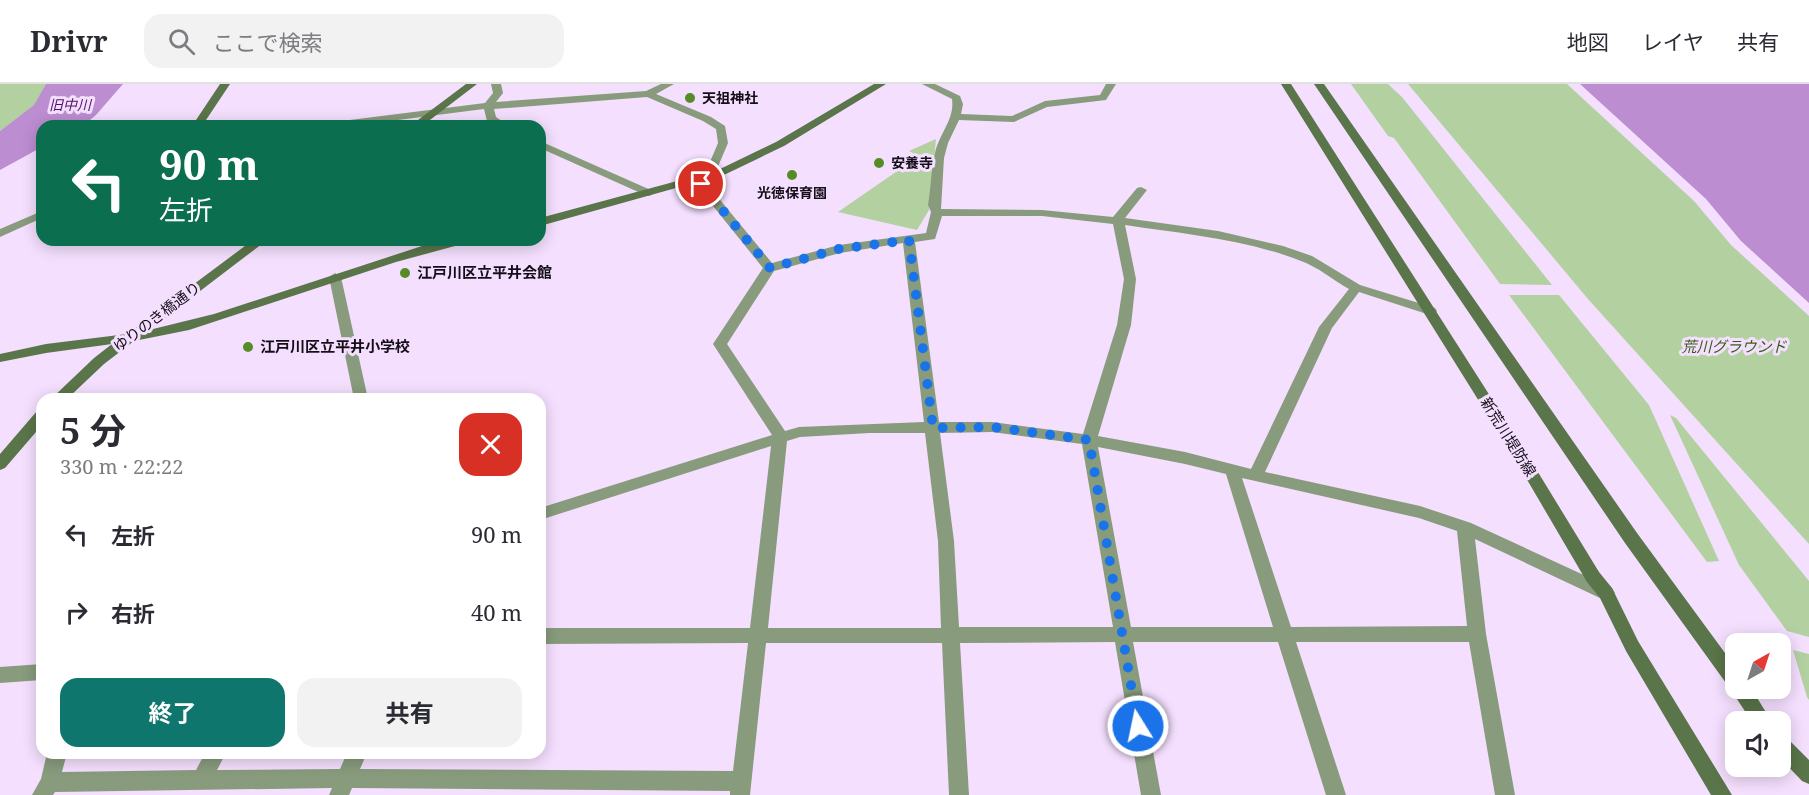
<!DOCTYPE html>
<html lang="ja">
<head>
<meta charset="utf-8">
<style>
	body { margin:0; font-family:"Noto Serif","Noto Sans JP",serif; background:#f2f2f3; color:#2b2b33; height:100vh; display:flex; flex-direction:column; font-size:22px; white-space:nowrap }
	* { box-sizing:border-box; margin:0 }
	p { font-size:20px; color:#7c7c81 }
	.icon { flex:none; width:33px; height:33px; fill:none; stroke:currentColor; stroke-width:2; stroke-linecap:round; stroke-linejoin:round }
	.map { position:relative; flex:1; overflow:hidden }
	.side { position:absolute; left:36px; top:309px; width:510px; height:366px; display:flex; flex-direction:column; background:#fff; border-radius:18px; box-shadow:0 3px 15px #0003 }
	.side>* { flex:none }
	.hud { position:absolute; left:36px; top:36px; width:510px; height:126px; border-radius:18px; box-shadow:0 3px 15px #0003; background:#0b6e4f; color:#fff; overflow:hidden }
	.needle { width:39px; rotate:39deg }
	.fabs { position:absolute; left:1725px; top:549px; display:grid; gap:12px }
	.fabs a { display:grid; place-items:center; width:66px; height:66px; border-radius:12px; background:#fff; box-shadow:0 3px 15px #0003; font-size:30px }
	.pin { position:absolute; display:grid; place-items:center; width:51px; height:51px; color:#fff; margin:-26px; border:3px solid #fff; border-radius:50%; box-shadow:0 2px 6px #0007 }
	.me { position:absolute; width:66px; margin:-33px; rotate:350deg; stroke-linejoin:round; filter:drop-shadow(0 0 4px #0008) }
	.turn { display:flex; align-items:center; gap:21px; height:126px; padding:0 24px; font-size:27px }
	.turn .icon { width:78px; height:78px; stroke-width:2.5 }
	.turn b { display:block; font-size:42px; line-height:51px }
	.round { display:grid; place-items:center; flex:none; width:63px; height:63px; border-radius:18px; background:#f2f2f3 }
	.head { display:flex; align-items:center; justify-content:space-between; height:102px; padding:0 24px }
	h1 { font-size:36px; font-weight:700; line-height:45px }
	.primary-button { display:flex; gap:12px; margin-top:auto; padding:12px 24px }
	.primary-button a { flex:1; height:69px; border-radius:18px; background:#0f766e; color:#fff; font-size:24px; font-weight:700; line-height:69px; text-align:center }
	.primary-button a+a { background:#f2f2f3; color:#2b2b33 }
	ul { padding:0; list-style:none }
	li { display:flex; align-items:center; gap:18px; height:78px; padding:0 24px }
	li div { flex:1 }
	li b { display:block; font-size:22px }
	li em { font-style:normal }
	header { display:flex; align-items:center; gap:36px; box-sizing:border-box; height:84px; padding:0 30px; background:#fff; border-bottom:2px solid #e1e1e2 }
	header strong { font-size:28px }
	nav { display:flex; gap:33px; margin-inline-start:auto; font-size:21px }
	.search { width:420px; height:54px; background:#f2f2f3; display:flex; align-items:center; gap:15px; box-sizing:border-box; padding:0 21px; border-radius:18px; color:#7c7c81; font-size:22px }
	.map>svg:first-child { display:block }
	.green { fill:#b3d1a0 }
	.water { fill:#bd8dd1 }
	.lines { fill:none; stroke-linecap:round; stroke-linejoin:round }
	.street { fill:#889b7c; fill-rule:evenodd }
	.secondary { fill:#5a7549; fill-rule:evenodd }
	.route { stroke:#1a73e8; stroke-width:10; stroke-dasharray:0 18 }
	.poi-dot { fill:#558c26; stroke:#f4dffe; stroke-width:2 }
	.labels { text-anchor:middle; stroke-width:6; stroke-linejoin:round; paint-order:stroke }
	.far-poi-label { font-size:14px; font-weight:bold; fill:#150e19; stroke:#f4dffe; text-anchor:start }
	.far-water-label { font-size:14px; font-style:italic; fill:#501365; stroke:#f4dffe }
	.poi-label { font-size:15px; font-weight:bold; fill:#150e19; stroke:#f4dffe; text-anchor:start }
	.street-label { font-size:15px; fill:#150e19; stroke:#f4dffe }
	.park-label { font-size:15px; font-style:italic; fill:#365d13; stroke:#f4dffe }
</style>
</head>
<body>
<header>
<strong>Drivr</strong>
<div class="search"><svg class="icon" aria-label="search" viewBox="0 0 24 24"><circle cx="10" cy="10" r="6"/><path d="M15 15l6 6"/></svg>ここで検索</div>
<nav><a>地図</a><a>レイヤ</a><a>共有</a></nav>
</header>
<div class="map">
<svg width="1809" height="711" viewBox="0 0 1809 711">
	<rect width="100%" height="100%" fill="#f4dffe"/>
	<path class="green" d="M0,0H46L35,21L0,47Z
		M1351,0H1388L1402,13L1552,201L1500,200L1394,54L1388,52Z
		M1408,0H1567L1694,117L1731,161L1809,232V460L1588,215Z
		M936,55L929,126L917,146L838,128L919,72L909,67Z
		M1509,211H1559L1649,321L1719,477L1707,478Z
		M1670,331L1676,334L1809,497V553L1787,547L1739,481Z
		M1793,566L1809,570V616L1807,613Z"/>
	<path class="water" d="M46,0H123L96,31L83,42H42V63L0,86V47L34,21Z
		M1580,0H1809V219L1741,157L1706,115Z"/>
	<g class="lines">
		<path class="street" d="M491,0H501L503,9L496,18L646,7L661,0H674L656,10L711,33L725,42L728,59L714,92L713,94H705L704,92L718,59L716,45L703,37L647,13L494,25L496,33L509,42H496L487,37L484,25L351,42H321L326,39L485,19L493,9Z
			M922,0H935L960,12L963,20L961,30L1012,32L1045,17L1100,11L1106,0H1116L1106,16L1047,23L1014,38L959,36L948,59L944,74L941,125L1042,126L1113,133L1137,104L1141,103L1147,106L1125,134L1218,147L1283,162L1312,172L1360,201L1435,224L1437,227L1435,230L1430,231L1359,208L1332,244L1265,388L1420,422L1471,439L1612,504L1615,509L1612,514L1606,516L1600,514L1475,455L1486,550L1515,711H1495L1469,558H1296L1346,711H1326L1278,558H1133L1161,711H1141L1115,558L960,559L969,711H949L942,559H766L750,711H730V707L352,704L349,711H329L332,704L55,708L53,711H32L41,695L47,669H67L62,688L196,686L205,669H226L217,686L340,685L347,669H367L360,685L733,687L748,559L540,560V544H750L771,362L540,436V424L772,351L713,260L763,184L692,96L698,93L702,94L772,179L839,161L926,149L931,128L928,121C931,104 931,86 935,69C939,50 955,35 952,15ZM942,132H1042L1113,140L1124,195L1117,241L1083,350L992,338H939L915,158L935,155ZM1125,141C1184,150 1245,155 1301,177C1318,183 1333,196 1349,205L1319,243L1251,385L1185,368L1098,352L1131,241L1136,195ZM903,159L924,338L799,343L785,347L727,260L774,187L840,169ZM992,348L1082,360L1113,543H959L954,457L940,349ZM869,349H925L938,457L941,544H768L787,357L800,353ZM1098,363L1185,380L1226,390L1273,543H1131ZM1242,394L1419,434L1457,447L1467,542L1291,543Z
			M540,57L653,107L655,109L649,112L645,111L540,64Z
			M42,127V134L0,153V145Z
			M335,189L341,193L368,315H354L329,193Z
			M42,580V596L0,599V583Z"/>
		<path class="secondary" d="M220,0H230L202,42H192Z
			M466,0H477L422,42H410Z
			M874,0H886L784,62L726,90L540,142V134L718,86L776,58Z
			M1281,0H1291L1522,362L1599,488L1612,504L1638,557L1732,711H1711L1626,567L1600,514L1587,498L1512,370Z
			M1314,0H1324L1637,449L1736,584V604H1751L1772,638H1752L1731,606L1625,459Z
			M253,156H267L149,246L214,230L422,162L448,156H468L466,159L396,178L189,246L134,257L104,280L67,315H51L94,274L112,260L46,269L0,278V270L46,260L127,250Z
			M42,326V341L5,384L0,386V370L37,327Z
			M1780,651L1787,654L1809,676V700L1802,697L1780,674Z"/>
	</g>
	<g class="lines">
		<path class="route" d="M701,100L770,184L839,165L909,156L933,344L992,343L1089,356L1138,642"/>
	</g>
	<g class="poi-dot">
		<circle cx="690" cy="14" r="6"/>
		<circle cx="879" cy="79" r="6"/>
		<circle cx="792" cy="91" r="6"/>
		<circle cx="405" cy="189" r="6"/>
		<circle cx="248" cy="263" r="6"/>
	</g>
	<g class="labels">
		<g class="far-poi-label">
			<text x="702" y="19">天祖神社</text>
			<text x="891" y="84">安養寺</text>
			<text x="792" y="114" text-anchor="middle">光徳保育園</text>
		</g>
		<g class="far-water-label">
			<text x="70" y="26">旧中川</text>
		</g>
		<g class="poi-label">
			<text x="417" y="194">江戸川区立平井会館</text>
			<text x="260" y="268">江戸川区立平井小学校</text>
		</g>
		<g class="street-label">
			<text transform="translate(157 233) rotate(-37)" y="5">ゆりのき橋通り</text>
			<text transform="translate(1508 353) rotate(58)" y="5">新荒川堤防線</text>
		</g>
		<g class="park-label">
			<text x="1734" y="268">荒川グラウンド</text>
		</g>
	</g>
</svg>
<div class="fabs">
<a><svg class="needle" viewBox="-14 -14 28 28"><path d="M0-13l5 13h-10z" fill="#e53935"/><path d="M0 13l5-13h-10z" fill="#7c7c81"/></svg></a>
<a><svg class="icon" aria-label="sound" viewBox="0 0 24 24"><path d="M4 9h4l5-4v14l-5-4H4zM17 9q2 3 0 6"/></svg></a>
</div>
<div class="pin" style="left:701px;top:100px;background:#d93025"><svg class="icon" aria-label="arrive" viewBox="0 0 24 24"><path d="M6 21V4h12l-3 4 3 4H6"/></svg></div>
<svg class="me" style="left:1138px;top:642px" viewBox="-20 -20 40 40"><circle r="17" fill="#1a73e8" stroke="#fff" stroke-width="3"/><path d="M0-11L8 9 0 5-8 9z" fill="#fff"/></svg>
<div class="hud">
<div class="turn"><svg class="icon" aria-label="left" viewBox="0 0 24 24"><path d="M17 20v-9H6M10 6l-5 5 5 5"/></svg><div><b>90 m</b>左折</div></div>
</div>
<section class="side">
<div class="head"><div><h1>5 分</h1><p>330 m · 22:22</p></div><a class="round" style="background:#d93025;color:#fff"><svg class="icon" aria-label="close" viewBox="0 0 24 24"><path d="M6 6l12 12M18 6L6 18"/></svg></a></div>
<ul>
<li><svg class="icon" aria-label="left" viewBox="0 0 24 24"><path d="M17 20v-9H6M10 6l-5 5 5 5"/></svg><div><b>左折</b></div><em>90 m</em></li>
<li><svg class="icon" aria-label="right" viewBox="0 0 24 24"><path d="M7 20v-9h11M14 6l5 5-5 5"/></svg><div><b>右折</b></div><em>40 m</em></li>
</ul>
<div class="primary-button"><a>終了</a><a>共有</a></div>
</section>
</div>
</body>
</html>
